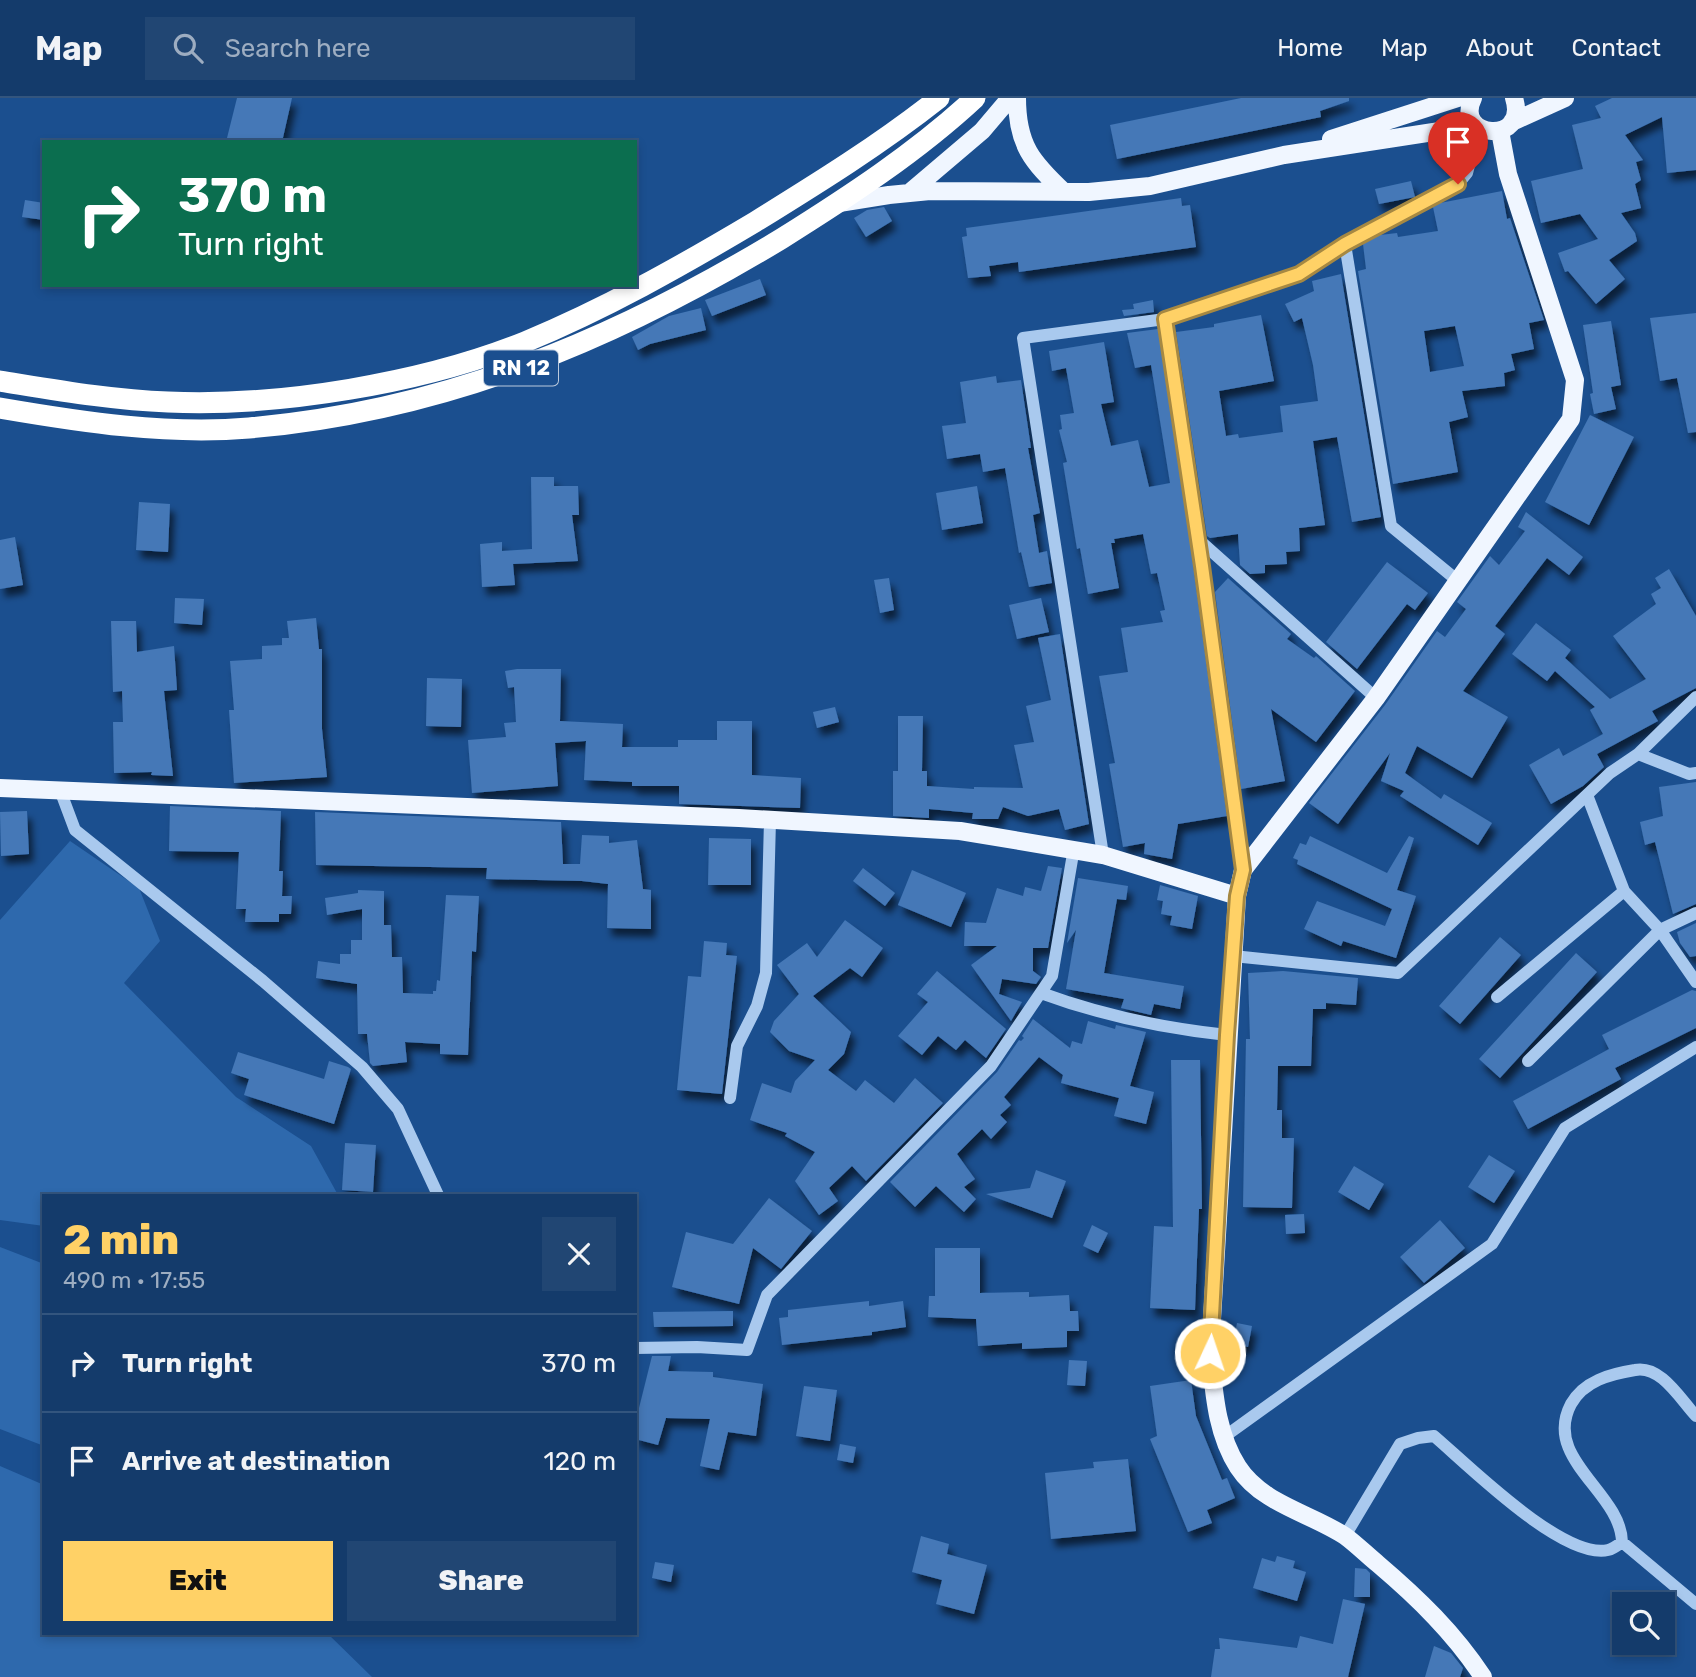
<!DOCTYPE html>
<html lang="en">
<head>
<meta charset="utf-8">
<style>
	body { margin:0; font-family:Rubik,sans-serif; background:#214673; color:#f1f3f6; height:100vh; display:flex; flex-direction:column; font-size:26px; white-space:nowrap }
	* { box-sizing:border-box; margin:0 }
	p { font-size:23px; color:#9dadc1 }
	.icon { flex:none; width:38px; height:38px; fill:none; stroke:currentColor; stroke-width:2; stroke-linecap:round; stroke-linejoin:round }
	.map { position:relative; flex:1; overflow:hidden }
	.side { position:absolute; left:42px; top:1096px; width:595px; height:441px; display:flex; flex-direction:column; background:#143b6b; border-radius:0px; box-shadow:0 4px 10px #0003,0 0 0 2px #33557e }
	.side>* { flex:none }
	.guide { position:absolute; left:42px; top:42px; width:595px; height:147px; border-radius:0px; box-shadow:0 4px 10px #0003,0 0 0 2px #33557e; background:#0b6e4f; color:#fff; overflow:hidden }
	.buttons { position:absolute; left:1612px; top:1494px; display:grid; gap:14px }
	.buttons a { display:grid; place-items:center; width:63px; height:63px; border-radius:0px; background:#143b6b; box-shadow:0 4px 10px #0003,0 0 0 2px #33557e; font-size:35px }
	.pin { position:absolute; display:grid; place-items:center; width:60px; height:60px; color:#fff; margin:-72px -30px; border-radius:50% 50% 50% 0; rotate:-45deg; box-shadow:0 0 7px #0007 }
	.pin .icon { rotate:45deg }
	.me { position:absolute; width:77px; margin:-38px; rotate:3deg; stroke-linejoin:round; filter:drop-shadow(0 0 5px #0008) }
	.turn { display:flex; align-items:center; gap:24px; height:147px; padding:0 21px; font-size:32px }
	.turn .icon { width:91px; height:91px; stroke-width:2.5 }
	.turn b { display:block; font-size:49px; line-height:60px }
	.round { display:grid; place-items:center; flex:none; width:74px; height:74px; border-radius:0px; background:#214673 }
	.summary { display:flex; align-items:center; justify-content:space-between; height:119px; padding:0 21px }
	h1 { font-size:42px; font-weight:800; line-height:52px; color:#ffd166 }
	.cta { display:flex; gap:14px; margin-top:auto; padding:14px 21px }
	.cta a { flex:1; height:80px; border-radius:0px; background:#ffd166; color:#111; font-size:28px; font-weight:800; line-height:80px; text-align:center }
	.cta a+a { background:#214673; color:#f1f3f6 }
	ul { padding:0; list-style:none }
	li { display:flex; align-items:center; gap:21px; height:98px; padding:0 21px; border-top:2px solid #33557e }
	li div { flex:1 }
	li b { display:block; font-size:26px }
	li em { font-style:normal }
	header { display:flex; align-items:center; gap:42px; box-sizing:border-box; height:98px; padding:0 35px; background:#143b6b; border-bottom:2px solid #33557e }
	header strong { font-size:33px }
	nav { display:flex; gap:38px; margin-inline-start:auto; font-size:24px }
	.search { width:490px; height:63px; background:#214673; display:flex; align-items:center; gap:18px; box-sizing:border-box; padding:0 24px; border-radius:0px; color:#9dadc1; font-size:26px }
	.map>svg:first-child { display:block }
	.green { fill:#2e69ad }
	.building { fill:#4478b7; fill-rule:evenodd; filter:url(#shadow) }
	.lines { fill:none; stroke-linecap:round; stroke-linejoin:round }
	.minor { stroke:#a9c9ee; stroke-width:12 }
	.major { stroke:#f0f6ff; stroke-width:18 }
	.highway { stroke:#fff; stroke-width:21 }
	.route-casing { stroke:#a68842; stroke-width:18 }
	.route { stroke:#ffd166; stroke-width:12 }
	.labels { text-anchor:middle; stroke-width:5; stroke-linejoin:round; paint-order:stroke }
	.shield { fill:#1b4f8f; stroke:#bbcadd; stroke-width:2 }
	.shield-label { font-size:21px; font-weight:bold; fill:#fff }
</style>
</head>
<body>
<header>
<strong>Map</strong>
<div class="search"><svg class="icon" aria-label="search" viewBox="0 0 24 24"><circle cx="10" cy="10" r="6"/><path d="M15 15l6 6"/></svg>Search here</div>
<nav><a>Home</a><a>Map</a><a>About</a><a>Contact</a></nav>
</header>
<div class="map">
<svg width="1696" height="1579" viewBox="0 0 1696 1579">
	<defs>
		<filter id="shadow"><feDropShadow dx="4.5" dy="8" stdDeviation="3.5" flood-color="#0009"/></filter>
	</defs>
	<rect width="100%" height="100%" fill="#1b4f8f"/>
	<path class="green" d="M70,743L139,790L160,843L124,885L236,999L311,1048L338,1097H44V1128L0,1122V822Z
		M0,1149L44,1166V1348L0,1331Z
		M0,1368L44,1387V1535H327L372,1579H0Z"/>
	<path class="building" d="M237,0H292L282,44H226Z
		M1241,0H1349V3L1320,13L1321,19L1117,61L1110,27Z
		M1612,0H1696V72L1667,75L1662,19L1625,37L1643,62L1636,64L1641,82L1635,86L1641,110L1621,115L1635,135L1637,143L1609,162L1625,181L1596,206L1568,173L1565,174L1558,155L1598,141L1580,116L1541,125L1531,83L1583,71L1572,27L1601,20L1595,8Z
		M1411,83L1415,99L1379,106L1375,91Z
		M1502,93L1507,121L1510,120L1544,222L1529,225L1534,251L1511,256L1515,272L1504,275L1505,288L1462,293L1468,319L1449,324L1458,374L1393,386L1358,173L1366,171L1363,146L1380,137L1397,135L1398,139L1438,133L1433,109L1440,105ZM1455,228L1464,268L1430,274L1424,233Z
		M1181,100L1182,108L1190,107L1196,149L1019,174L1018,164L989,168L991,178L968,180L962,139L967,138L966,130Z
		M25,102L44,105V122L22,119Z
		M884,109L892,123L866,139L854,120L867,112Z
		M1341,176L1381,419L1352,424L1337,339L1313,343L1325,427L1299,430L1300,453L1286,454L1287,466L1265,467V475L1250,476L1240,467L1238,436L1210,440L1207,438L1176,234L1214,229V226L1261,217L1274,283L1219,293L1226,338L1238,336L1239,340L1283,334L1280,308L1318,303L1313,267L1302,220L1294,224L1285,206L1314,193L1312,183Z
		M760,181L766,197L712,218L705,202Z
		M1153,202L1154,214L1124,218L1122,212L1134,211L1133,206Z
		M701,210L706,232L650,246L638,252L632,239L669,218Z
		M1696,215V334L1688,335L1677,280L1660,283L1650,220Z
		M1611,223L1621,287L1611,289L1616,311L1594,316L1590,296L1593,295L1583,227Z
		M1158,231L1190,443L1227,718L1178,726L1172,761L1144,756L1145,745L1123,749L1109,666L1115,665L1099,578L1128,574L1121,530L1163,524L1160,513L1165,512L1157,475L1151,476L1143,436L1114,441L1115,445H1111L1119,490L1088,496L1080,450L1077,451L1063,365L1067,364L1059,332L1062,331L1060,317L1074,315L1066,270L1052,273L1049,253L1104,244L1114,304L1101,306L1111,348L1138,342L1149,389L1170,385L1151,267L1135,270L1127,235Z
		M996,278L997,285L1021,282L1031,350H1028L1040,415L1033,417L1039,455L1047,453L1052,485L1029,489L1021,454L1019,455L1005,370L983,374L980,356L947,361L942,328L966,325L960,284Z
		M1590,317L1634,339L1589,427L1545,404Z
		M531,379H554V388H578L579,417H572L578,463L513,466L515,487L482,489L480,446L502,444V453L532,451Z
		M977,388L983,425L942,432L936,395Z
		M139,404L170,406L168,454L136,452Z
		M1526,414L1583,459L1569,477L1547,460L1495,528L1505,536L1463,593L1508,619L1472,680L1417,648L1405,675L1441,701L1444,696L1492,725L1478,747L1400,698L1404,693L1381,683L1390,655L1338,726L1309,705L1385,607L1437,533L1445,539L1466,511L1457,504L1490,458L1499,467L1525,433L1518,429Z
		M15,439L23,487L0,491V442Z
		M1387,464L1428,495L1415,512L1407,506L1357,571L1326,544Z
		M1669,471L1696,518V590L1652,613L1658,623L1597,656L1604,669L1583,688L1551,706L1529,667L1559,650L1563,658L1603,636L1590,612L1595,609L1555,573L1547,583L1512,556L1536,525L1571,552L1565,560L1610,601L1646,581L1613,538L1656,506L1651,496L1661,490L1655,480Z
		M889,480L894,512L880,515L874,482Z
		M1228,480L1291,536L1287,541L1314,560L1316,558L1355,593L1316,644L1271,611L1285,683L1241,691L1215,494Z
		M175,500L204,501L202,527L174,525Z
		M1041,500L1049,534L1017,541L1009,507Z
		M316,520L319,551H322V631L327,679L234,685L229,612H234L230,563L262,561V548L282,547V540H289L287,523Z
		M111,523H136L137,554L174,548L177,592L164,593L173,678L151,677L152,674L114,675L113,624H123L122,593L113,594Z
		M1060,536L1089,726L1065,732L1059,711L1028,718L1003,709L998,721H972L973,715L929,711V720L893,718V673H898V618H923L922,673H927V688L974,691V689L1023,690L1014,647L1034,644L1026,608L1051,602L1038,540Z
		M517,571H561L560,623L623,626L622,649H678V642H717V623H752V677L801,680L800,710L679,706V688H632V684L584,682L586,643L555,645L558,688L472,695L468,642L506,639L504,625L516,624L514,589L508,590L505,573Z
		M427,580L462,581L461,629L426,628Z
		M835,609L839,624L817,630L813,614Z
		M1696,684V806L1673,816L1655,744L1645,747L1640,724L1663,718L1659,689Z
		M170,708L281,713L279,773H283L282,798H292L291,816H279V824H245L246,811H236L239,754L169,753Z
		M27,713L29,756L1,758L0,714Z
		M315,714L561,724L563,766H580L582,737L609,738V745L637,742L643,791L651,792V831L607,830L608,786L582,783L486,781L487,770L316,767Z
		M1310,738L1387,775L1409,738L1414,740L1397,792L1416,798L1396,860L1343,843L1341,848L1304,831L1317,803L1385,828L1392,811L1297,766L1298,762L1293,760L1300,745L1306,747Z
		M709,740L751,741V787H708Z
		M1048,768L1062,770L1048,850H1033V873L1041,879L1036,886L1002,881L999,896L1022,904L1011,923L971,867L997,848H964L965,824L986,825L997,790L1023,798L1025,789L1041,793Z
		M863,770L895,795L885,808L853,783Z
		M912,772L966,795L951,829L898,807Z
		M1078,780L1128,788L1126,802L1117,801L1104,875L1184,888L1180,911L1154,906L1151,917L1121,910L1124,901L1066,891L1076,832L1067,845Z
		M1160,787L1198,798L1192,831L1170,827L1172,818L1161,816L1163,803L1157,802Z
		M358,792L384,793V827H391L392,859H402L403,895L433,896V893H436L437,882L440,883L446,797L479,798L476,854L472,853L468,957L440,956V946L405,944L407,964L373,968L370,965L367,936H358L357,886L316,880L318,863L340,866V856H351V842H362V811L327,817L325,800L358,795Z
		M845,822L883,850L862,879L850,870L813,898L851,934L844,956L828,972L856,993L865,982L894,1005L915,980L943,1005L866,1083L852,1068L829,1090L838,1103L819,1117L795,1083L815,1054L785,1038L787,1035L750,1022L762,985L791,995L795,983L815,962L789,953L770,934L774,923L799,896L777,867L807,845L817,859Z
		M1696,825V858L1690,859L1680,845L1677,834Z
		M1500,839L1521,857L1460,926L1439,908Z
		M704,843L727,845L726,857L737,858L722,996L677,992L688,878L701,879Z
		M1576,855L1597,874L1500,980L1479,961Z
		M937,873L1006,931L986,960L965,942L956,952L938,938L922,957L898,938L928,904L917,896Z
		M1283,873L1358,880L1356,907L1326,905V911H1313L1311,968H1278L1277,1012H1282V1040H1294L1292,1110L1243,1109L1246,941H1250L1248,875Z
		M1692,892L1696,893V930L1615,970L1621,981L1528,1031L1513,1003L1609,951L1602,937Z
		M1033,921L1070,950L1072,943L1082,946L1088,923L1115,931L1116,927L1146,934L1130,988L1154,994L1146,1026L1114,1018L1119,1000L1061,985L1063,977L1039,959L1004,999L1011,1007L1000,1017L1007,1024L991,1041L982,1031L957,1056L975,1081L964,1089L976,1101L964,1114L936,1088L915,1109L890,1084L997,974L1019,942L1021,943L1024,940L1022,938Z
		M238,954L324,981L329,963L348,969L351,971L334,1026L244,997L249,981L231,975Z
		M1171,962H1200L1202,1111H1199L1195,1212L1150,1210L1154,1128L1173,1129Z
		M345,1045L376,1047L373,1094L342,1092Z
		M1489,1057L1515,1073L1494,1105L1468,1089Z
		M1354,1068L1384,1086L1369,1112L1338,1094Z
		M1036,1072L1066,1083L1052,1120L986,1096L1030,1090Z
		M769,1100L812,1133L781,1171L753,1150L739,1206L672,1189L686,1134L733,1146Z
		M1304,1116L1305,1135L1286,1136L1285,1117Z
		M1440,1122L1465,1150L1424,1185L1400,1159Z
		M1092,1127L1108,1135L1098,1155L1083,1148Z
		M935,1150H980V1195L1029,1194V1199L1069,1197L1070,1213H1078L1079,1233H1067V1249L1022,1251V1245L978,1248L976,1221L928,1219L929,1198H935Z
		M869,1203V1208L903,1203L906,1229L872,1234V1237L782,1247L779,1220L788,1219V1212Z
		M733,1213V1228L654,1229L653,1214Z
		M1237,1225L1252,1228L1248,1249L1233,1246Z
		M652,1258H671L668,1273L713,1274V1279L763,1286L756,1338L728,1334L719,1372L700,1368L710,1321L666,1320L658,1347L635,1341V1309L639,1310Z
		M1069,1262L1087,1263L1085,1288L1067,1287Z
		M1191,1282L1196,1318L1222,1382L1227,1380L1235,1400L1207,1412L1212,1425L1188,1434L1150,1341L1157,1338L1150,1288Z
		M804,1288L837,1292L830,1343L796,1338Z
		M840,1346L856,1349L853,1365L837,1362Z
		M1128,1361L1136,1433L1051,1441L1045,1375L1094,1370L1093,1364Z
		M921,1438L949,1446L947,1456L987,1467L974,1516L936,1506L942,1482L912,1474Z
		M1277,1458L1295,1463L1293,1470L1306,1474L1297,1503L1253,1490L1262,1460L1275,1464Z
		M655,1464L674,1467L671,1484L652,1480Z
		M1355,1470L1366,1471L1370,1475V1499H1354Z
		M1343,1501L1365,1506L1348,1579H1211L1215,1551H1220L1219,1540L1297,1550L1300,1538L1333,1546Z
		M1434,1548L1451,1555L1463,1570L1460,1579H1425Z"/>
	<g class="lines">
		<path class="minor" d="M1345,146L1391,428L1458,483
			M1165,221L1199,442L1243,772
			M1199,442L1376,600
			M1638,656L1689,676L1696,675
			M60,692L75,732L263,883L362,969L398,1011L438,1097
			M1587,697L1624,793L1660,832L1696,884
			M1103,757L1023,240L1165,221L1299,176L1345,146L1458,86L1467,75L1479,30
			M1233,858L1398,875L1610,675L1638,656L1696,599
			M1041,895C1103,918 1162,930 1227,937
			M1497,899L1624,793
			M1528,963L1660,832L1696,815
			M730,1000L737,948L757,908L766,875L770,722
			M635,1250L697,1249L747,1252L767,1197L991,968L1052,878L1074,750
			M1224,1339L1492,1146L1565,1030L1696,949
			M1345,1438L1400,1346L1418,1340L1434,1338C1468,1367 1563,1462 1608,1452C1613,1451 1618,1447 1622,1444C1621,1394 1542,1361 1571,1306C1584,1283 1610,1276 1635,1272C1661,1267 1680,1301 1696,1318
			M1622,1444L1696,1506"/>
		<path class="major" d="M1017,0C1017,47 1032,64 1064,94
			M1473,0C1453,41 1529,47 1514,0
			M1512,24L1565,0
			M1331,41L1458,0
			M909,95L982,33L1010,0
			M839,105L889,97L930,93L1089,94L1150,88L1284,57L1440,33L1474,25
			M0,690L739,720L960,733L1103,757L1237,798
			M1483,1579C1454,1535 1418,1500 1378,1466C1367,1457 1356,1446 1345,1438C1310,1415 1262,1406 1238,1369C1216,1335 1214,1293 1210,1255L1237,798L1243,772L1376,600L1571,321L1575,282L1508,76L1500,33"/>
		<path class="highway" d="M0,283C56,292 112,302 168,304C279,309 423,285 525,244C605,211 681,168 755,124C818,85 881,46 939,0
			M0,310C82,324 166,337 249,330C445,313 614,242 781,141C848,99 917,54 975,0"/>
	</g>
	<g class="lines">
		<defs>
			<path id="route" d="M1210,1255L1227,937L1237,798L1243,772L1202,468L1165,221L1299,176L1345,146L1458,86"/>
		</defs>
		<use href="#route" class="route-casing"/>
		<use href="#route" class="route"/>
	</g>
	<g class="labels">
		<rect class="shield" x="484" y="252.5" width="74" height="35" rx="5"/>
		<g class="shield-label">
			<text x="521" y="277">RN 12</text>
		</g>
	</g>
</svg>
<div class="buttons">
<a><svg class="icon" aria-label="search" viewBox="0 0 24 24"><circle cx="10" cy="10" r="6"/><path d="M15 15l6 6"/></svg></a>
</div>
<div class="pin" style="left:1458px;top:86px;background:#d93025"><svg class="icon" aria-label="arrive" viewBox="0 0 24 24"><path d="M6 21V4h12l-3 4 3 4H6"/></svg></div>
<svg class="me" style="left:1210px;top:1255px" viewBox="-20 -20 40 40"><circle r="17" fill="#ffd166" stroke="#fff" stroke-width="3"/><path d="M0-11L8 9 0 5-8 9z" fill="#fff"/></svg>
<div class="guide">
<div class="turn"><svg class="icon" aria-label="right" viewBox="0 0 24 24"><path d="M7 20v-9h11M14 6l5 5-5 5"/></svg><div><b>370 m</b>Turn right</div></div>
</div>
<section class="side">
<div class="summary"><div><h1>2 min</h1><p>490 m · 17:55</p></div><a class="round"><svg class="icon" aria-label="close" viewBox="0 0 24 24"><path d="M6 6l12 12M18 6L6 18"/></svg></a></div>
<ul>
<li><svg class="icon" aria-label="right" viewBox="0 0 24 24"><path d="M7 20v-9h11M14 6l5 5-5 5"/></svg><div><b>Turn right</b></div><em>370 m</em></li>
<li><svg class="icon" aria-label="arrive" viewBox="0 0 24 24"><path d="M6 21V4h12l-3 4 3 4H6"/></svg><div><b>Arrive at destination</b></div><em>120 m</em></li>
</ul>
<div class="cta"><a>Exit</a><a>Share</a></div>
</section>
</div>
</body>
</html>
